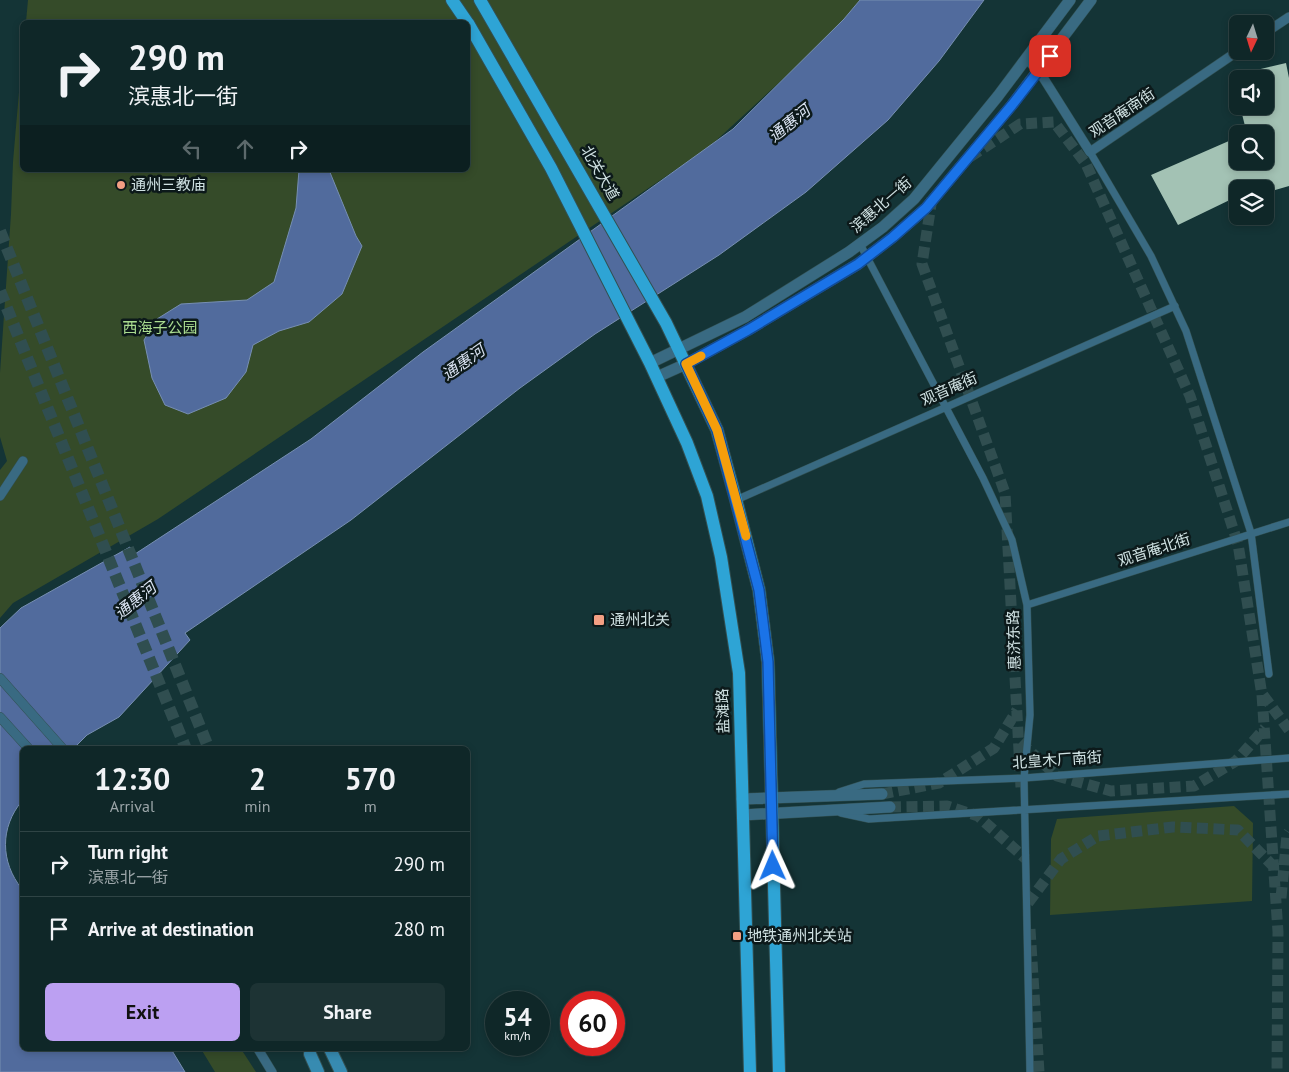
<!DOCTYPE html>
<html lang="en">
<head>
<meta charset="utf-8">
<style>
	body { margin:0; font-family:"PT Sans","Noto Sans SC",sans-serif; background:#1d3334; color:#f1f3f6; height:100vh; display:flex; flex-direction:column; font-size:19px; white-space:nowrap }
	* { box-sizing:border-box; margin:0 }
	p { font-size:16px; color:#9ba5a8 }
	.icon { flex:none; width:28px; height:28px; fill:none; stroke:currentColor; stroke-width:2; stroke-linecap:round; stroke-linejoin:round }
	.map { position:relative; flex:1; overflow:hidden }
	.details { position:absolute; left:20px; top:746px; width:450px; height:305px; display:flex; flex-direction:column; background:#0f2728; border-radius:8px; box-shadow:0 2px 8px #0003,0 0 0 1px #2f4445 }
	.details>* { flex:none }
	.banner { position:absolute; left:20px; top:20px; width:450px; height:152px; border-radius:8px; box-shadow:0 2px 8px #0003,0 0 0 1px #2f4445; background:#0f2728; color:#f1f3f6; overflow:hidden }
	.needle { width:32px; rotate:184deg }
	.buttons { position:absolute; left:1229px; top:15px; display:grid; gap:10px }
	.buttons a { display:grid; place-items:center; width:45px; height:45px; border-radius:8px; background:#0f2728; box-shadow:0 2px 8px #0003,0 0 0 1px #2f4445; font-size:25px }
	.speed { position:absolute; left:485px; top:991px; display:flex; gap:10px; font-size:25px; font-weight:700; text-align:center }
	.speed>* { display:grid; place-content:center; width:65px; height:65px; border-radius:50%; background:#0f2728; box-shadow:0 2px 8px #0003,0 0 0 1px #2f4445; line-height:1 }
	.speed small { font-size:12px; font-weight:400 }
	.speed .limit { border:8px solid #d22; background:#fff; color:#111 }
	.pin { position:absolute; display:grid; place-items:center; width:42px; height:42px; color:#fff; margin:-21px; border-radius:10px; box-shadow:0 2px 8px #0006 }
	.me { position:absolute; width:55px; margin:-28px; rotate:359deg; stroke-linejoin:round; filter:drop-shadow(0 0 4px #0008) }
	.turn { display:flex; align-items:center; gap:18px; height:105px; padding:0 25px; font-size:22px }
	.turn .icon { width:65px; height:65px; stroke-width:2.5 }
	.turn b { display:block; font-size:35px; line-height:42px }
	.lanes { display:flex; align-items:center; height:48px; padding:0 25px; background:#0003; justify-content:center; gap:25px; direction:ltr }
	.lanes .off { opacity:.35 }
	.eta { display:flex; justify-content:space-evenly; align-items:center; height:85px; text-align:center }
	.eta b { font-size:30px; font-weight:800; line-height:35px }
	.primary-button { display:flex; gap:10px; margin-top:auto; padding:10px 25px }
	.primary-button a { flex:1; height:58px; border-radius:8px; background:#bca0f2; color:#111; font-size:20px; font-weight:800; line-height:58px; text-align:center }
	.primary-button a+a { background:#1d3334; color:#f1f3f6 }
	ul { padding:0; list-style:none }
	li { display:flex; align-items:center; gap:15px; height:65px; padding:0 25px; border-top:1px solid #2f4445 }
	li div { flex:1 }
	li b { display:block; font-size:19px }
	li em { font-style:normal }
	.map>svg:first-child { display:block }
	.green { fill:#354b29 }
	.water { fill:#516b9d; stroke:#778fb2 }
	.building { fill:#a3c2b4 }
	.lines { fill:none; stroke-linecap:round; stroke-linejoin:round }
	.tertiary-tunnel { stroke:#304e50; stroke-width:11; stroke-dasharray:11 5.5; stroke-linecap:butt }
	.secondary-tunnel { stroke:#304e50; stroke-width:12; stroke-dasharray:12 6; stroke-linecap:butt }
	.pedestrian-casing { stroke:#325052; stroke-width:8 }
	.minor-casing { stroke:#325052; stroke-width:10 }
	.tertiary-casing { stroke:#325052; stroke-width:12 }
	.secondary-casing { stroke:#325052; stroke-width:14 }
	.primary-casing { stroke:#325052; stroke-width:14 }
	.pedestrian { stroke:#396a82; stroke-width:7 }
	.minor { stroke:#396a82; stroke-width:9 }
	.tertiary { stroke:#396a82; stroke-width:11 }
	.secondary { stroke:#378bb1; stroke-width:12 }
	.primary { stroke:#2ea4d5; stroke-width:12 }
	.route-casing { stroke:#114b97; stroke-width:12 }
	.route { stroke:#1a73e8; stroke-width:9 }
	.slow { stroke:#f59e0b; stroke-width:9 }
	.poi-dot { fill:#f39f83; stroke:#0c191a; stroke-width:2 }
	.labels { text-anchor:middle; stroke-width:5; stroke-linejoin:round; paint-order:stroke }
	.street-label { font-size:15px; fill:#d0e2e3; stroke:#0c191a }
	.poi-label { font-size:15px; fill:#d0e2e3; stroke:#0c191a; text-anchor:start }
	.park-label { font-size:15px; fill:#aadc90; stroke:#0c191a }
	.water-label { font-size:16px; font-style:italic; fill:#d9e2f1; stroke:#0c191a }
</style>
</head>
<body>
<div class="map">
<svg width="1289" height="1072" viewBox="0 0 1289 1072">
	<rect width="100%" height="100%" fill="#143436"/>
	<path class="green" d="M28,0H860L832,34L708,148L158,519L13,603L0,618V470L7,461L0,437V373L11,214L13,162L22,57V170H468V22H26Z
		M1234,806L1253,823L1252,901L1050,915L1051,839L1057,819Z
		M201,1049H241L256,1072H215Z"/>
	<path class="water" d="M860,0H984L939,61L888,120L806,192L719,255L595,334L520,388L351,520L185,633L190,640L119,717L87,735L73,749H22V801C0,827 0,862 22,889V1049H171L185,1072H0V628L21,608L130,547L135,554L311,439L423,352L733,129L844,19Z
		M299,170H329L356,236L362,246L342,294L309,322L279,331L253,345L246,372L226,398L188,414L165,405L152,378L144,340L157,319L181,304L247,300L274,282L296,208Z"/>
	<path class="building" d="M1286,63L1289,78V186L1265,193V189H1238V196L1178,225L1151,175L1238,137V161H1265V134H1247L1240,106H1265V79H1237L1236,75Z"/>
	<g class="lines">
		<path class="tertiary-tunnel" d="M970,157L1020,124L1054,122L1086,164L1190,396L1238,544L1262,695L1278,932L1277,1072
			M932,198L922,264L1005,493L1021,788
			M1263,695L1289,730
			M1020,742L1057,776L1111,791L1194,786L1236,761L1265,728
			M882,794L939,783L994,748L1017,710
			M890,807L947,806L978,816L1026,859
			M1281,898L1287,835L1289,832
			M1028,903L1061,859L1098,836L1173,827L1238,830L1274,867
			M1030,929L1039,1072"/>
		<path class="secondary-tunnel" d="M0,231L209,749
			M0,291L186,749"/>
		<defs>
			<path id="pedestrian" d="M1090,152L1151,256L1186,331L1251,533L1269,674
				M860,244L983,478L1012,540L1027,605L1030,715L1024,778L1030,1072
				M736,500L1175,306
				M1027,605L1289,522
				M839,792L864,784L1024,778L1289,758
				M841,813L869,819L1289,794"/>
			<path id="minor" d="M1265,33L1289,17
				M1027,60L1039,71L1090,152L1238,51
				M0,496L23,461
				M0,678L63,749
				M0,717L29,749
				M258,1049L272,1072"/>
			<path id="tertiary" d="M650,363L745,317L849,252L883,227L914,199L998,96L1070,0
				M657,377L686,364L748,330L858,264L893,237L926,208L1012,105L1091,0
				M742,799L882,794
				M743,815L890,807"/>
			<path id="secondary" d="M330,1049L341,1072
				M310,1054L318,1072"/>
			<path id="primary" d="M452,0L467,22
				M480,0L666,323L717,430L736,500L759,590L768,662L779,1072
				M468,23L551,168L650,363L687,443L707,496L721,557L739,673L750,1072"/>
		</defs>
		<use href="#pedestrian" class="pedestrian-casing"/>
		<use href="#minor" class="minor-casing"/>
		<use href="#tertiary" class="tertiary-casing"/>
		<use href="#secondary" class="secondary-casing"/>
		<use href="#primary" class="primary-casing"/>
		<use href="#pedestrian" class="pedestrian"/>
		<use href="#minor" class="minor"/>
		<use href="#tertiary" class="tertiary"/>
		<use href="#secondary" class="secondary"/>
		<use href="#primary" class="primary"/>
	</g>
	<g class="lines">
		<defs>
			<path id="route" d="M773,866L768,662L759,590L717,430L686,364L748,330L858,264L893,237L926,208L1012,105L1050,56"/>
		</defs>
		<use href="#route" class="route-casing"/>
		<use href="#route" class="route"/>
		<path class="slow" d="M701,356L686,364L717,430L746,536"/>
	</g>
	<g class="poi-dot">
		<circle cx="121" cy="185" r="5"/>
		<rect x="593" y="614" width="12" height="12" rx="2.5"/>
		<rect x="732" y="931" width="10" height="10" rx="2.5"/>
	</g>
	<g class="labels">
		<g class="street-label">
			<text transform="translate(1122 113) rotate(-34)" y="5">观音庵南街</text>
			<text transform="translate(600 173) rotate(60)" y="5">北关大道</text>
			<text transform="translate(881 205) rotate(-41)" y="5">滨惠北一街</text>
			<text transform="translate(949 389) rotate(-24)" y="5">观音庵街</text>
			<text transform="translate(1154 550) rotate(-18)" y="5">观音庵北街</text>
			<text transform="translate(1014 640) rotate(-92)" y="5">惠济东路</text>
			<text transform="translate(723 711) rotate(-92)" y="5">盐滩路</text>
			<text transform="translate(1057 760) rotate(-4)" y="5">北皇木厂南街</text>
		</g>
		<g class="poi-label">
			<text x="131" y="190">通州三教庙</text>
			<text x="610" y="625">通州北关</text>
			<text x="747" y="941">地铁通州北关站</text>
		</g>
		<g class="park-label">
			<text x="160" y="333">西海子公园</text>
		</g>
		<g class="water-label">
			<text transform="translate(789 123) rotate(-39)" y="6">通惠河</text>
			<text transform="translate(463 362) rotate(-35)" y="6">通惠河</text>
			<text transform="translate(135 600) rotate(-39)" y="6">通惠河</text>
		</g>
	</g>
</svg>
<div class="buttons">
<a><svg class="needle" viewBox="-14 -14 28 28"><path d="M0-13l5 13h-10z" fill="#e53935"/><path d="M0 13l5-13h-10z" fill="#9ba5a8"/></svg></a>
<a><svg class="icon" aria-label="sound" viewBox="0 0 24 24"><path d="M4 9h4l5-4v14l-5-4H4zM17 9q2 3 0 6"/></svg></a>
<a><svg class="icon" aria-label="search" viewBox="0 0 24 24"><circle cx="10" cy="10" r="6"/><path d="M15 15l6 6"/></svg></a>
<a><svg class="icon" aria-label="layers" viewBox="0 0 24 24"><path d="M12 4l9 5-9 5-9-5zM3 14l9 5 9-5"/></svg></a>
</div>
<div class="speed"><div>54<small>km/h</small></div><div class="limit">60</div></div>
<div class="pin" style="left:1050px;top:56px;background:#d93025"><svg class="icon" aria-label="arrive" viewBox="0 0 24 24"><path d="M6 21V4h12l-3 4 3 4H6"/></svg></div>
<svg class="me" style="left:773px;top:866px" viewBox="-20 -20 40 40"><path d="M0-17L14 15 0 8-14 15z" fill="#1a73e8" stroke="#fff" stroke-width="4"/></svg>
<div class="banner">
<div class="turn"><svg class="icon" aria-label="right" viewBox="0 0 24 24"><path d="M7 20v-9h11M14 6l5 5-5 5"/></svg><div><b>290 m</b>滨惠北一街</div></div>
<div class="lanes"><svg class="icon off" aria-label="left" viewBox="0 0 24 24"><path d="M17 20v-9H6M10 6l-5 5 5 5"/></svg><svg class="icon off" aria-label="ahead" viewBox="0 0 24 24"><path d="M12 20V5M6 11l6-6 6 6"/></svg><svg class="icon" aria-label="right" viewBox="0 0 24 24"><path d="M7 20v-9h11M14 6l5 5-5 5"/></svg></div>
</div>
<section class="details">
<div class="eta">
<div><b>12:30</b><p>Arrival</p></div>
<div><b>2</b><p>min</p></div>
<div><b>570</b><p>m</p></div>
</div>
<ul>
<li><svg class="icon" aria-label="right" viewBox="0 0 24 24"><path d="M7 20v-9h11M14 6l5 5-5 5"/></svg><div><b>Turn right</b><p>滨惠北一街</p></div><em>290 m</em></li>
<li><svg class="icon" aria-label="arrive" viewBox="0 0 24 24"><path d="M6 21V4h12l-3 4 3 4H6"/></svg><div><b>Arrive at destination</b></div><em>280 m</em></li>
</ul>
<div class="primary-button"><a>Exit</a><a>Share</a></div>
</section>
</div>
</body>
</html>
